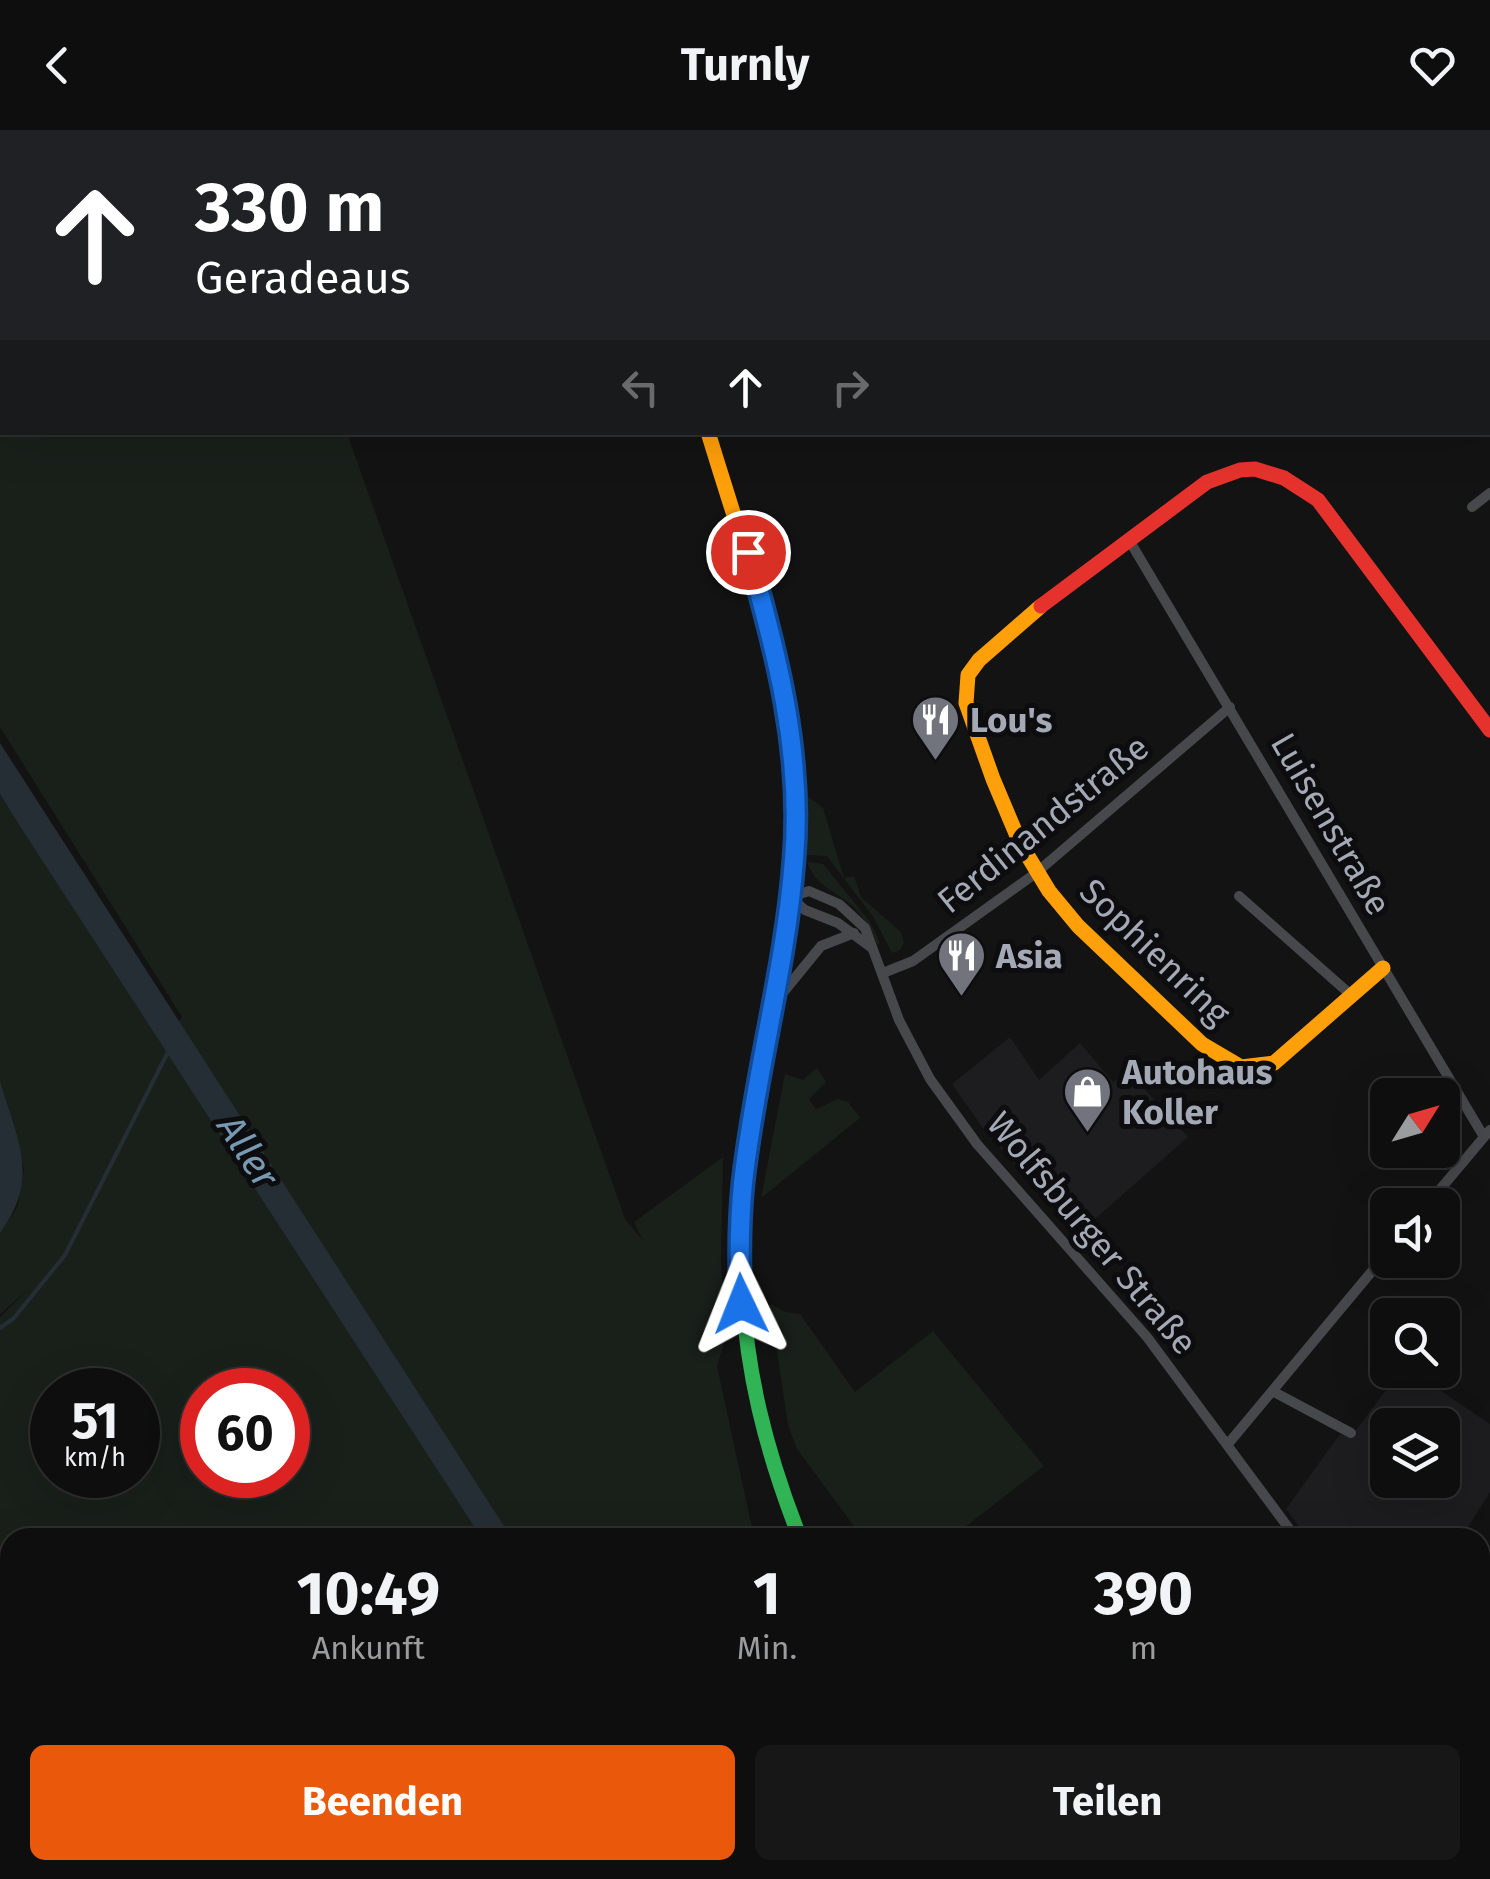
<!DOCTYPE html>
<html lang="de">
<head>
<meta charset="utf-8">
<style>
	body { margin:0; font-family:"Fira Sans",sans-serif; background:#171717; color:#f1f3f6; height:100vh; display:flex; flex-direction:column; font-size:38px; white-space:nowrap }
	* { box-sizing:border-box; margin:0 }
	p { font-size:32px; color:#9b9c9e }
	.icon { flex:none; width:55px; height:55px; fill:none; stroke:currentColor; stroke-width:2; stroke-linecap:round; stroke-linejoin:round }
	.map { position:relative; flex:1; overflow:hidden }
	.details { position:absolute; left:0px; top:1398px; width:1490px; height:352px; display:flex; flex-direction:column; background:#0e0e0e; border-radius:30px 30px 0 0; box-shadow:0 10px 40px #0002,0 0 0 2px #2e2e2e }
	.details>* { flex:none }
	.hud { position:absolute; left:0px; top:0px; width:1490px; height:305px; box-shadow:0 10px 40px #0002,0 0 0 2px #2e2e2e; background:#202124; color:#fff; overflow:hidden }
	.needle { width:65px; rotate:53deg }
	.controls { position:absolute; left:1370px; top:948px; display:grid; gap:20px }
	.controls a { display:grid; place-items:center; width:90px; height:90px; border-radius:15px; background:#0e0e0e; box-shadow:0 10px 40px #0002,0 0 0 2px #2e2e2e; font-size:50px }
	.speed { position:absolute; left:30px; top:1238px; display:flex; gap:20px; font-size:50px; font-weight:700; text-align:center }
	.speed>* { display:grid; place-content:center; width:130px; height:130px; border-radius:50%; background:#0e0e0e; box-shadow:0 10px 40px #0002,0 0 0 2px #2e2e2e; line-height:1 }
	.speed small { font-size:25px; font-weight:400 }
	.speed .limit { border:15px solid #d22; background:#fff; color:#111 }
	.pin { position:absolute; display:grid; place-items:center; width:85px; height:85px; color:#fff; margin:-42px; border:5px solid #fff; border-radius:50%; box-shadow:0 2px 10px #0007 }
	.me { position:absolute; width:110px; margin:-55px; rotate:358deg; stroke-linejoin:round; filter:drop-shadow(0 0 8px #0008) }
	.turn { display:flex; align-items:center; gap:35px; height:210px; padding:0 30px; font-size:45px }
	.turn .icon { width:130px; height:130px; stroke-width:2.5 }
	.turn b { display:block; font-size:70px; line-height:85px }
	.lanes { display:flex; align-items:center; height:95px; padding:0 30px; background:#0003; justify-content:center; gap:50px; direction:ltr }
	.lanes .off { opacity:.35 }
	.eta { display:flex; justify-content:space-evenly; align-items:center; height:170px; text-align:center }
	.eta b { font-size:60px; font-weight:700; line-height:70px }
	.cta { display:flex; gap:20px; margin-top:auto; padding:20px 30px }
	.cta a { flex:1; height:115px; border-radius:15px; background:#ea580c; color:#fff; font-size:40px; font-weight:700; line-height:115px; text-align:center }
	.cta a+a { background:#171717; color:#f1f3f6 }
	header { display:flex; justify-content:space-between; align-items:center; height:130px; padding:0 30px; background:#0e0e0e; font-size:45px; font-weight:700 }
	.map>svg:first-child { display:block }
	.built { fill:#1d1d1f; fill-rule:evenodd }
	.green { fill:#19201a; fill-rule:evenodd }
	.water { fill:#262e35 }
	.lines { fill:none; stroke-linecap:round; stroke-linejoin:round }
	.stream { stroke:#262e35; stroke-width:4 }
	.street { stroke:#47484c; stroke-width:10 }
	.fast { stroke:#30b455; stroke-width:15 }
	.slow { stroke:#ff9f0a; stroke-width:15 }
	.jam { stroke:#e5322d; stroke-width:15 }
	.route-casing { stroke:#114b97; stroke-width:25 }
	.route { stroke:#1a73e8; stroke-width:18 }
	.labels { text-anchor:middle; stroke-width:10; stroke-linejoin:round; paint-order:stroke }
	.poi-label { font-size:35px; font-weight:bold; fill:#a3a9b5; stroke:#0d0d0f; text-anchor:start }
	.street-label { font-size:35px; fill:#a3a9b5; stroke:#0d0d0f }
	.water-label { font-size:38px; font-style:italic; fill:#7899b2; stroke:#0d0d0f }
</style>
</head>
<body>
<header><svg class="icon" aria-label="back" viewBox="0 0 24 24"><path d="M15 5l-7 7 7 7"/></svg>Turnly<svg class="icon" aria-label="heart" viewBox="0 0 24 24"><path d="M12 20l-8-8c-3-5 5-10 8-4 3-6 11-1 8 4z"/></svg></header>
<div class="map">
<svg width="1490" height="1749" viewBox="0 0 1490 1749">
	<rect width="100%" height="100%" fill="#131313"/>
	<path class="built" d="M1010,907L1039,950L1080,913L1113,952L1128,941L1188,1007L1078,1104L985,1001L952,954Z
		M1401,1240H1410L1490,1294V1362L1462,1407H1307L1286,1379L1340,1304L1350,1308ZM1388,1295H1442V1350H1388Z"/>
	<path class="green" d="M0,0H238L239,2H2V302L347,303L625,1089L643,1111L634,1092L723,1027L721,1132L726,1206L717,1236L754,1407L10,1408V1740H1037L1048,1749H0V1187L30,1158L0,1184V1103L17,1078L24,1039L0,951V664L163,916L182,887L0,597ZM52,1260H138V1345H52ZM202,1260H288V1345H202Z
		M807,666L823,678L844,748L854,746L861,767L901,802L904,813L900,820L892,823L874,788L827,726L806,725Z
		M807,732L823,734L870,792L880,813L877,815C870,799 863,784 849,773C831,759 816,755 807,732Z
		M817,938L826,952L809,969L816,979L838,969L848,972L860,988L761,1068L785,944L803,950Z
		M771,1174L785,1182L800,1184L855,1262L933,1201L1044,1336L952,1407H862L797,1319L788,1295L775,1207L757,1182Z
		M1100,1740H1151L1163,1749H1111Z"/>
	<path class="water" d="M0,613L511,1407H481L18,693L0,664Z
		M0,951C17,1011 41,1046 0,1103Z"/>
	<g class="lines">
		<path class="stream" d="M0,1198L14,1188L65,1125L168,922"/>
		<path class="street" d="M1488,274L1490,277
			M1472,377L1490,363
			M1129,410L1484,1007
			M1239,766L1351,865
			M790,767L809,761L839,774L865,798L899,890L930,949L977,1014L1147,1207L1296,1408
			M790,767L805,780L838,793L872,818
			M883,843L913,831L1036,743L1230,577
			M777,870L821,816L854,803
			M1427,1075L1490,1000
			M1272,1261L1351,1303
			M1228,1314L1388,1122
			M1480,1510L1490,1513
			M1161,1740L1173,1749
			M1284,1749L1290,1740"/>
		<path class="fast" d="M604,0L605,2
			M624,0L625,2
			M767,910C730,1101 728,1225 800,1408"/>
		<path class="slow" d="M708,302C744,422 790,541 796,667C800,748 782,830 767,910
			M1041,476L979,530L968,545L966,573L993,649L1020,713L1049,761L1078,796L1202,914L1241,937L1274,933L1383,838
			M1079,1740L1090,1749"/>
		<path class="jam" d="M947,2L950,0
			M1041,476L1207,352L1240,340L1255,339L1284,348L1318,370L1490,600"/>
	</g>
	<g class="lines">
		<defs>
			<path id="route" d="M741,1174C739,1134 739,1093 743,1053C755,944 786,838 794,729C803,624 777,523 748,422"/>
		</defs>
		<use href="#route" class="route-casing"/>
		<use href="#route" class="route"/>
	</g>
	<defs>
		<symbol id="restaurant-pin" viewBox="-11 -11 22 30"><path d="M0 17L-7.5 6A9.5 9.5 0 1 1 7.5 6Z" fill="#71747c" stroke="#0d0d0f"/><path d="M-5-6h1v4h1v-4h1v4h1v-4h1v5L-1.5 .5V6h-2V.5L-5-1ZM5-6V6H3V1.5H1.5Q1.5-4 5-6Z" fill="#fff"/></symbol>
		<symbol id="shop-pin" viewBox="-11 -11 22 30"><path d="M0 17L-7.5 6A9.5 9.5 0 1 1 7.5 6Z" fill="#71747c" stroke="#0d0d0f"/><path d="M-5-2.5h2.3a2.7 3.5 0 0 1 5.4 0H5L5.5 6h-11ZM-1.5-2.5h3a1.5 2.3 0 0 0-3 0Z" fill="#fff"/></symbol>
	</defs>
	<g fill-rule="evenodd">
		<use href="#restaurant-pin" x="908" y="562" width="55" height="75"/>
		<use href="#restaurant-pin" x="934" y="798" width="55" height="75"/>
		<use href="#shop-pin" x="1060" y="934" width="55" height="75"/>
	</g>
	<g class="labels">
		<g class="poi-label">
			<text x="970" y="602">Lou's</text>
			<text x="996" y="838">Asia</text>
			<text x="1122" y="954">Autohaus<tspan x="1122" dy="40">Koller</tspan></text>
		</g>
		<g class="street-label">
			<text transform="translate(1043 694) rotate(-39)" y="12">Ferdinandstraße</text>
			<text transform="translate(1331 694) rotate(60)" y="12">Luisenstraße</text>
			<text transform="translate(1155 822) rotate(44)" y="12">Sophienring</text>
			<text transform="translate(1092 1103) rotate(50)" y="12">Wolfsburger Straße</text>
		</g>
		<g class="water-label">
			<text transform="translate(248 1021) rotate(57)" y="13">Aller</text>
		</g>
	</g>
</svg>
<div class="controls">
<a><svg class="needle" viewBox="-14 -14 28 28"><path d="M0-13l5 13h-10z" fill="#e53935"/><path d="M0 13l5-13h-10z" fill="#9b9c9e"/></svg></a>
<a><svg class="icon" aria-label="sound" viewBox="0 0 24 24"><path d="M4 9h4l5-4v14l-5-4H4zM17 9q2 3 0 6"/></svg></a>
<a><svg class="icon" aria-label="search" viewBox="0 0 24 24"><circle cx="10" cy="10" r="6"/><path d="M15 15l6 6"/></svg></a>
<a><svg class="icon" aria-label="layers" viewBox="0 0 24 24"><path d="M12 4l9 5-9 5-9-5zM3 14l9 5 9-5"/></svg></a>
</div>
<div class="speed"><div>51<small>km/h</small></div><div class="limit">60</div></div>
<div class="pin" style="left:748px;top:422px;background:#d93025"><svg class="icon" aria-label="arrive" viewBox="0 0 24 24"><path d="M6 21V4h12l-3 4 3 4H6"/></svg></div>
<svg class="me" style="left:741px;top:1174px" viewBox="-20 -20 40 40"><path d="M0-17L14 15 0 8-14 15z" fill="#1a73e8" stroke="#fff" stroke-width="4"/></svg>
<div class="hud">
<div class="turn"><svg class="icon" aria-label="ahead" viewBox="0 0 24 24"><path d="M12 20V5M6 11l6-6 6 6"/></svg><div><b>330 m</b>Geradeaus</div></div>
<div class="lanes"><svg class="icon off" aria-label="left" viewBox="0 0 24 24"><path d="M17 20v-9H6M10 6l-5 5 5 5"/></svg><svg class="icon" aria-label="ahead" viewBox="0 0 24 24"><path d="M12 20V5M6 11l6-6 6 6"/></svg><svg class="icon off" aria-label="right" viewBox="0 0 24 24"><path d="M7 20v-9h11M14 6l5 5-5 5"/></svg></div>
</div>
<section class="details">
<div class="eta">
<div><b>10:49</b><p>Ankunft</p></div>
<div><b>1</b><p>Min.</p></div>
<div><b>390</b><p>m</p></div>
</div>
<div class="cta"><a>Beenden</a><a>Teilen</a></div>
</section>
</div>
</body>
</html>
